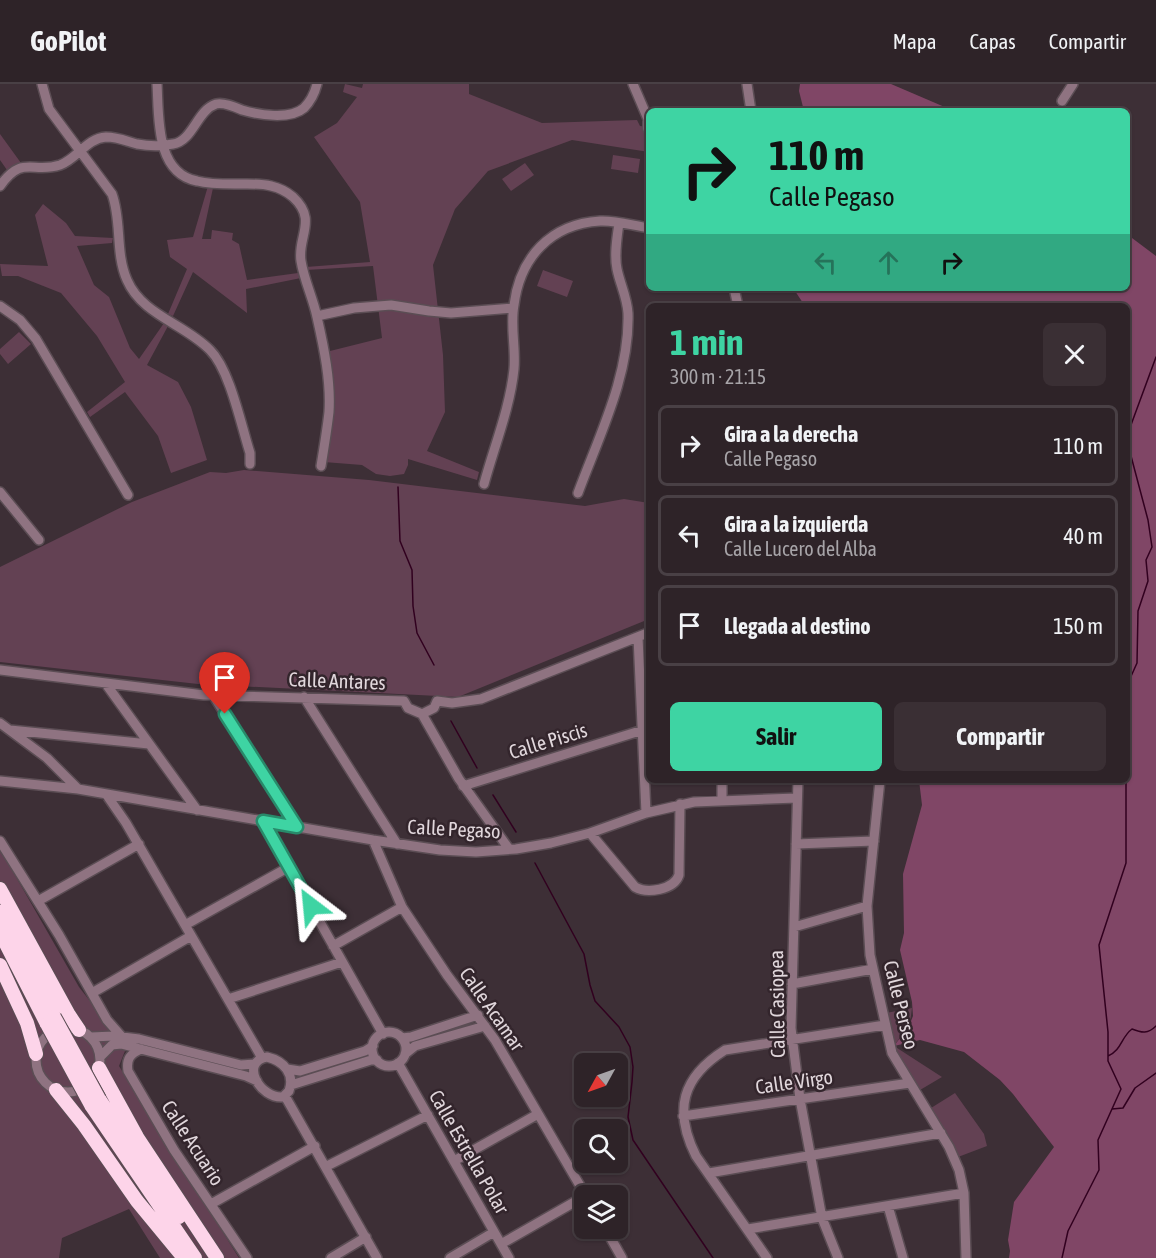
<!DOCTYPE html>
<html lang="es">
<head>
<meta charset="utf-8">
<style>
	body { margin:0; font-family:"Asap Condensed",sans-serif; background:#3a2f34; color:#f1f3f6; height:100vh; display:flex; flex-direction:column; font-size:22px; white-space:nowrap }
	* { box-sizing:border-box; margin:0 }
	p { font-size:20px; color:#a7a4a8 }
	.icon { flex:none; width:33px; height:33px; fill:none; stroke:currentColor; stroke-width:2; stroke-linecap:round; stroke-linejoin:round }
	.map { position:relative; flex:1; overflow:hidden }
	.panel { position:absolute; left:646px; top:219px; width:484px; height:480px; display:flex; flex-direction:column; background:#2e2328; border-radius:9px; box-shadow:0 2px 4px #0004,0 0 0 2px #494045 }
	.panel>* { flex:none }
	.hud { position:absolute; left:646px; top:24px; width:484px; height:183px; border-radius:9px; box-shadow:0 2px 4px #0004,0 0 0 2px #494045; background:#3ed4a3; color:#111; overflow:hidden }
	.needle { width:39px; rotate:230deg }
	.tools { position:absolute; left:574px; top:969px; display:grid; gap:12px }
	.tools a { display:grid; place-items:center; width:54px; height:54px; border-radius:9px; background:#2e2328; box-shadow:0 2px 4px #0004,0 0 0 2px #494045; font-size:30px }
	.pin { position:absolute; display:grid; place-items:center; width:51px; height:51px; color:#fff; margin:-62px -26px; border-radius:50% 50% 50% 0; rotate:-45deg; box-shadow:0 0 6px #0007 }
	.pin .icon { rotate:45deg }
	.me { position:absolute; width:66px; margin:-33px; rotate:331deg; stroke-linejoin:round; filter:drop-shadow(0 0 4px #0008) }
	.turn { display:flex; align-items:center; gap:21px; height:126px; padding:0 24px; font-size:27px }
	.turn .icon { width:78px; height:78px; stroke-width:2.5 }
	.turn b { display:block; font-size:42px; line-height:51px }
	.lanes { display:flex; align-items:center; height:57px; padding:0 24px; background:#0003; justify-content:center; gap:30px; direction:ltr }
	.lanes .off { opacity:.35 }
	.round { display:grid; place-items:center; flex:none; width:63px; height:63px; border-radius:9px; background:#3a2f34 }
	.headline { display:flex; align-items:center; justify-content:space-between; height:102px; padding:0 24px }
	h1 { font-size:36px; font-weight:700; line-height:45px; color:#3ed4a3 }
	.cta { display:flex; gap:12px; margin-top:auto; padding:12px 24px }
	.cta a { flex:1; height:69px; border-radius:9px; background:#3ed4a3; color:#111; font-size:24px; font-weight:700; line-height:69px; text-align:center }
	.cta a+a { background:#3a2f34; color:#f1f3f6 }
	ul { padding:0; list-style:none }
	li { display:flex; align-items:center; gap:18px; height:81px; margin:0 12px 9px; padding:0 12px; border:3px solid #494045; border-radius:9px }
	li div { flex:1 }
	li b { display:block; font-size:22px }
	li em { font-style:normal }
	header { display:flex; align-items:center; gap:36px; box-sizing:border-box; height:84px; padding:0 30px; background:#2e2328; border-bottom:2px solid #494045 }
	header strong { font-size:28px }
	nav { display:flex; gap:33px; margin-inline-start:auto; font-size:21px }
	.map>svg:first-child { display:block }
	.green { fill:#634153 }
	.forest { fill:#804666 }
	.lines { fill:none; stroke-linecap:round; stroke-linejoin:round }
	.stream { stroke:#31001f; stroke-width:1.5 }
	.minor-casing { stroke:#5b4d54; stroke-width:12 }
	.highway-casing { stroke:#5b4d54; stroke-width:16 }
	.minor { stroke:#8f7381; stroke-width:9 }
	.highway { stroke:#fdd4e9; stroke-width:14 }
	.highway-bridge-casing { stroke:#5b4d54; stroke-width:16; stroke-linecap:butt }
	.highway-bridge { stroke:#fdd4e9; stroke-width:14 }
	.route-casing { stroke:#288a6a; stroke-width:15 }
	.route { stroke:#3ed4a3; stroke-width:10 }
	.labels { text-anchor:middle; stroke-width:5; stroke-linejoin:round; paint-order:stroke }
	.street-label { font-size:20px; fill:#e1d7dc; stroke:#33252c }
</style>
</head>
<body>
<header>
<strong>GoPilot</strong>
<nav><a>Mapa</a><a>Capas</a><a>Compartir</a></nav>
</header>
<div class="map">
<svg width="1156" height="1174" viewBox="0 0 1156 1174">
	<rect width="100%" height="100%" fill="#3d2f36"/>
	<path class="green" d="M345,0L362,4L363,0H469V10L542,39L637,36L640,42L647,43L649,68L572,56L488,87L455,125L433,181L443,271L445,328L427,367L479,388L477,396L408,375V381L404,390L390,392L376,390L362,381L324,378L326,268L382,254L373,182L306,186V183L370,178L360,118L314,53L337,39L357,13L343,8Z
		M0,50L21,79L7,86L0,76Z
		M613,71L640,75L638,89L611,85Z
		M525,79L534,91L511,107L502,95Z
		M208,102L213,104L202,155H211L212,146L233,149L232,156L239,160L247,196L298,189L301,194L246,205L247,229L193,188L173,232L168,230L187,185L170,173L167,156L193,153Z
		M43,120L66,139L75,152L113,154L112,159L77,162L94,201L109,213L130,264L139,275L164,239L168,242L147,281L178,298L191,323L207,376L171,389L158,352L125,308L90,333L87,328L125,298L97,252L61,209L18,192H2L0,180L48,182L35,131Z
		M543,186L573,197L567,213L537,202Z
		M19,248L31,260L8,280L0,270V265Z
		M244,386L369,396L585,422L624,415L649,419V535L458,613L198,600L0,578V483L132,418L210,388L226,389Z
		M0,765L79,903L111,944L125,967L119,982L239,1174H160L129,1125L62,1154L59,1174H0Z
		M912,924L910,939L894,962L942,993L920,1006L895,966C891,954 889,942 886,929Z
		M955,1009L984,1050L987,1062L958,1073L931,1024Z"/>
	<path class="forest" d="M800,0H891L954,27H804L799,7Z
		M1128,151L1156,172V1174H1009L1010,1167L1008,1156L1014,1118L1054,1063L1013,1010L1000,996L964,968L920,956L894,962L909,942L913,932L912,918L900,866L904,849L903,790L922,721L919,696H1128V222H805L793,204H1128Z"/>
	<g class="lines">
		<path class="stream" d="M398,403L400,457L412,486L413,522L417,549L434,581
			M1128,599L1137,579L1138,527L1148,497L1146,476L1152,463L1148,436L1131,372L1128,349L1156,273
			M451,637L477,684
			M493,711L516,748
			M535,779L584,870L590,901L595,917L619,943L630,963L633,983L632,998L628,1033L633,1056L713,1174
			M1108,972C1122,966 1121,953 1132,945C1142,949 1148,950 1156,942
			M1112,1025L1123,1024L1135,1004L1156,989
			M1062,1174L1068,1147L1099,1086L1098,1056L1121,1005L1108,977V948L1099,861L1126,779V696"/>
		<defs>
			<path id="minor" d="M42,0L49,25L112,110C122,137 115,169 127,196C142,231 185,240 210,266C230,286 241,341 250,369V380
				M157,0C159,32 155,89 197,97C213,101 230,100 247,100C264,100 279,101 293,113C318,136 297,153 301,177C304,196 313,214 317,233C324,264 331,297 329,328C327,346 324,364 321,382
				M633,0L648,35V45
				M747,0L751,27
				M1062,17L1073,0
				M0,102C23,70 32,90 60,81C77,75 87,54 106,53C118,53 126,57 137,60C148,62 163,62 173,60C193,57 197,26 216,20C224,18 235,23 242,26C259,31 290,36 304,24C310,18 315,8 317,0
				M734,204L738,222
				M0,222L20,236L36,255L128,411
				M317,232L354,224L391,221L429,227L451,229L513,224
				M484,400C494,363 510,324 514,285C516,264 510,242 514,221C520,174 550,140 600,137C616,136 634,142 650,144
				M0,408L39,456
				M578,409C599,352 630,291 628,229C627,213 620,200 617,185C614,171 617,153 619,139
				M638,553L646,729
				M0,586L204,611L404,617L408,624L422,630L434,624L437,617L452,619L481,615L650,548
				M106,600L197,726
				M213,611L297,743
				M304,613L397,760
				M422,630L459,695L509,765
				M0,639L47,674L78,705L373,756L440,766L476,768L516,765L551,759L590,749L646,729L694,718L797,714
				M10,646L149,660
				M722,696V716
				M798,696L791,944L800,1015L822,1134L838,1174
				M880,696L867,822L870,871L892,969L949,1063L959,1086L964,1109L966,1174
				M0,697L78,705
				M463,702L643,646
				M106,710L126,739L262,974
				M263,737L383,950
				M590,749L635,803C647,810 674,806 679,791L680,720
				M373,756L402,823L447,891L495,956L586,1112
				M0,757L59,851L107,936L122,953
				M796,760L874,757
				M38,817L139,760
				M185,841L289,783
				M794,843L867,822
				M333,862L402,823
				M792,900L873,885
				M92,909L191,852
				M228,915L342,878
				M36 976a32 32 0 1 1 64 0a32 32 0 1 1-64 0Z
				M372 965a17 17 0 1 1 34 0a17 17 0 1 1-34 0Z
				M91,953L114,952L139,955L241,981L255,980
				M402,954L411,953L478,931
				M141,965C130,970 126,975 128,987L174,1066L247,1174
				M405,970L415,962L485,942
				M100,973L112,961L121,960L246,992L257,997
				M267,973C284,977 295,990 289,1007L283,1013C260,1015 239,978 267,973Z
				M398,979L509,1174
				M287,985L300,987L365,967L373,962
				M291,1001L371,976H377
				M285,1012L377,1174
				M683,1032L910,999
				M454,1077L538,1030
				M327,1082L428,1031
				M709,1089L941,1049
				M211,1120L315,1062
				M888,1122L903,1174
				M605,1144L622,1174
				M748,1145L964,1109
				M501,1160L585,1112
				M331,1174L366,1153
				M450,1174L494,1148
				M767,1174L696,1072C673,1026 682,993 725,966L885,941"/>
			<path id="highway" d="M0,805L69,931L79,946
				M0,828L54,933
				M0,848L47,940
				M0,881L27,939L36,970
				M99,984L137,1053L217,1174
				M56,1006L84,1041L137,1117L184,1174
				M99,1015L179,1133
				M91,1021L195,1174"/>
		</defs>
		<use href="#minor" class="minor-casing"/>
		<use href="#highway" class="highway-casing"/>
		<use href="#minor" class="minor"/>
		<use href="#highway" class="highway"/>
		<defs>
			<path id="highway-bridge" d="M54,933L99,1015
				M47,940L91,1021"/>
		</defs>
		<use href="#highway-bridge" class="highway-bridge-casing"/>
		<use href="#highway-bridge" class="highway-bridge"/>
	</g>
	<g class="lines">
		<defs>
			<path id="route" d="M225,630L297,743L263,737L311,822"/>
		</defs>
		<use href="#route" class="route-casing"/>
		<use href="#route" class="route"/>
	</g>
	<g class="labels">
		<g class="street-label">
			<text transform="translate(337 597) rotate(2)" y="7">Calle Antares</text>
			<text transform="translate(548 657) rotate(-17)" y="7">Calle Piscis</text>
			<text transform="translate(454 745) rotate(3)" y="7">Calle Pegaso</text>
			<text transform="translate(777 920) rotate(-91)" y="7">Calle Casiopea</text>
			<text transform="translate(901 921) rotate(76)" y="7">Calle Perseo</text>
			<text transform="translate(492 925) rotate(55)" y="7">Calle Acamar</text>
			<text transform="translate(794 998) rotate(-8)" y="7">Calle Virgo</text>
			<text transform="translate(193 1059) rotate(57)" y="7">Calle Acuario</text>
			<text transform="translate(469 1068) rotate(60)" y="7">Calle Estrella Polar</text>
		</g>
	</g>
</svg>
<div class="tools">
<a><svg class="needle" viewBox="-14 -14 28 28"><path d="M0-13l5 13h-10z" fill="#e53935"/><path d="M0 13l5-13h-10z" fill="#a7a4a8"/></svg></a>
<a><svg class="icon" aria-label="search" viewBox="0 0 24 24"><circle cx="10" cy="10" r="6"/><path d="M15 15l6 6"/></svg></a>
<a><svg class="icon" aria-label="layers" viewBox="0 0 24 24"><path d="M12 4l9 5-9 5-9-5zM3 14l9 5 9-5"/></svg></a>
</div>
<div class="pin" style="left:225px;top:630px;background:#d93025"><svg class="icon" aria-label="arrive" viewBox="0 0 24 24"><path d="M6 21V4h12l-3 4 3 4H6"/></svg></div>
<svg class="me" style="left:311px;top:822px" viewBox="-20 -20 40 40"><path d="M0-17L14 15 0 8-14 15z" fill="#3ed4a3" stroke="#fff" stroke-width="4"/></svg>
<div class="hud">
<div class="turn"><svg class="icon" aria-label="right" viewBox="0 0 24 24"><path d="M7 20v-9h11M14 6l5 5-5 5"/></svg><div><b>110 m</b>Calle Pegaso</div></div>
<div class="lanes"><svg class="icon off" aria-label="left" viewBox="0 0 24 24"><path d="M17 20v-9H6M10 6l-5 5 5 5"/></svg><svg class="icon off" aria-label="ahead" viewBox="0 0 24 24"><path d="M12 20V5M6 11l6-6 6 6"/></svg><svg class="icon" aria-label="right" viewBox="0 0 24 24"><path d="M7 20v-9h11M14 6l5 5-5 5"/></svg></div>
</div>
<section class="panel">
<div class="headline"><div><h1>1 min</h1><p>300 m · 21:15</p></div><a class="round"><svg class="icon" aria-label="close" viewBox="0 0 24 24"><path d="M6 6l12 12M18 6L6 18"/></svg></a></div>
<ul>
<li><svg class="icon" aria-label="right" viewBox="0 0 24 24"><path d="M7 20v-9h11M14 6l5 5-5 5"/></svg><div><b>Gira a la derecha</b><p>Calle Pegaso</p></div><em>110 m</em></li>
<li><svg class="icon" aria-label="left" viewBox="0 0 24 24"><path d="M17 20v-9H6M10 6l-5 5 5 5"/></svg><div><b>Gira a la izquierda</b><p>Calle Lucero del Alba</p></div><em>40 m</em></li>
<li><svg class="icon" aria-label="arrive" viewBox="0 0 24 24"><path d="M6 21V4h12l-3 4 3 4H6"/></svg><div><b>Llegada al destino</b></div><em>150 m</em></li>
</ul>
<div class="cta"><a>Salir</a><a>Compartir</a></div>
</section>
</div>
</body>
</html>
